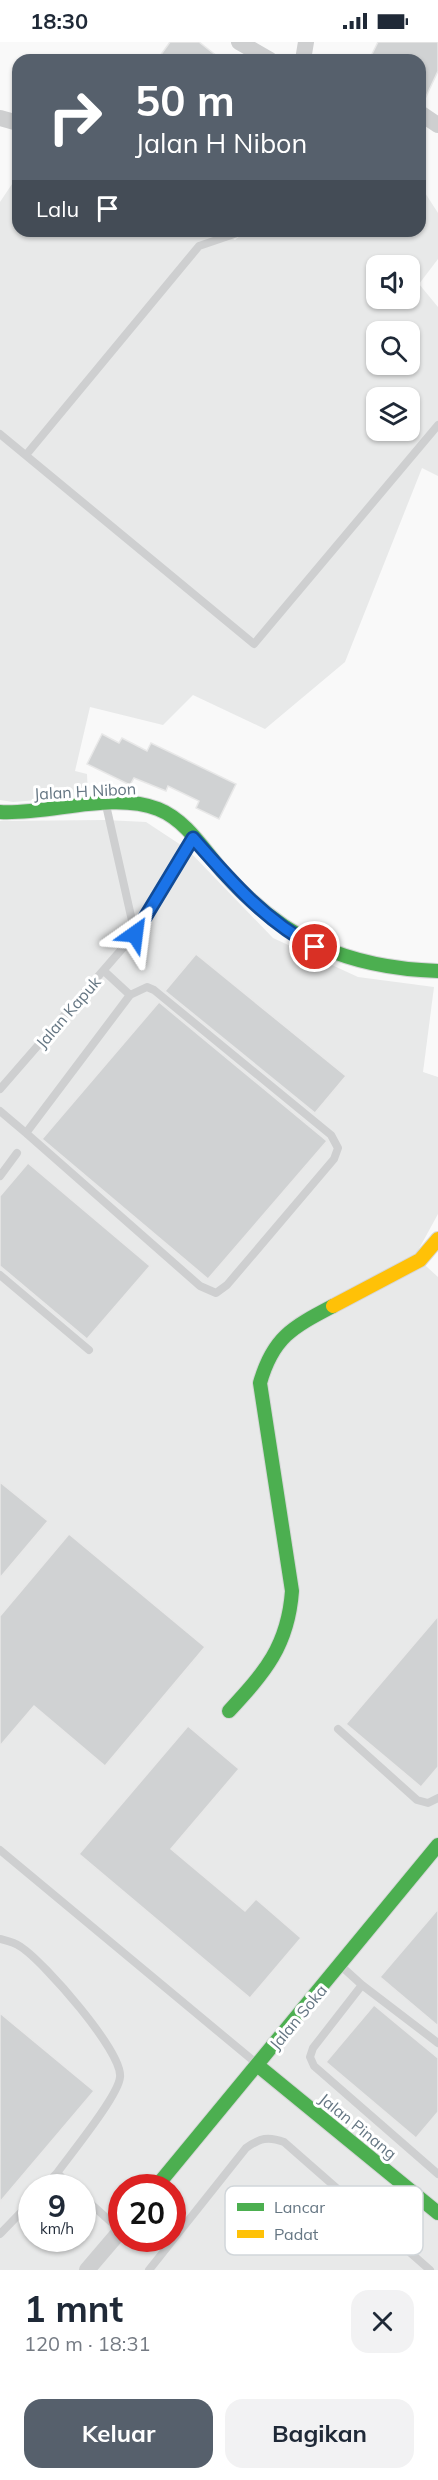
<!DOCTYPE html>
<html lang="id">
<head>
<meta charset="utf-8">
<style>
	body { margin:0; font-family:Mulish,sans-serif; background:#f2f2f3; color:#1f2937; height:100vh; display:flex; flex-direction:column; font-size:22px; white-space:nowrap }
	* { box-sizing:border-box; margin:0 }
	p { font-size:20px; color:#747a83 }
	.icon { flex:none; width:33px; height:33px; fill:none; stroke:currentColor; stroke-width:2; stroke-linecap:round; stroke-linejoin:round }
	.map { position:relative; height:2228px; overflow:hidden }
	.side { display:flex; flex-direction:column; background:#fff; flex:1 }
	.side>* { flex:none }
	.guide { position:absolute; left:12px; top:12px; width:414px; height:183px; border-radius:18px; box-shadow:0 2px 4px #0004; background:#56606c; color:#fff; overflow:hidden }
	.fabs { position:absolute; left:366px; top:213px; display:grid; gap:12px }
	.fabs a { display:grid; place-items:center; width:54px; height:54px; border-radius:12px; background:#fff; box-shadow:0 2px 4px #0004; font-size:30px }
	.speed { position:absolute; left:18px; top:2132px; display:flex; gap:12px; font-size:30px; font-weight:700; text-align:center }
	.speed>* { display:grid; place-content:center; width:78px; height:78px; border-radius:50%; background:#fff; box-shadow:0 2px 4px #0004; line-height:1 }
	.speed small { font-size:15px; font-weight:400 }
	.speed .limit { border:9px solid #d22; background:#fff; color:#111 }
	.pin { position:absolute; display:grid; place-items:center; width:51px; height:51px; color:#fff; margin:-26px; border:3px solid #fff; border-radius:50%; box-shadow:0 2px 6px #0007 }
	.me { position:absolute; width:66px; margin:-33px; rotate:31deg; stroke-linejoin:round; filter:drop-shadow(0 0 4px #0008) }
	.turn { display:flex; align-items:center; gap:21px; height:126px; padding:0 24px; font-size:27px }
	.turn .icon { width:78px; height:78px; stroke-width:2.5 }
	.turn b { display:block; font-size:42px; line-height:51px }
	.then { display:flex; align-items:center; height:57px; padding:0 24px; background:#0003; gap:12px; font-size:22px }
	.round { display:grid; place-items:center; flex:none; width:63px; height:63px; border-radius:18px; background:#f2f2f3 }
	.overview { display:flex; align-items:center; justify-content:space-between; height:102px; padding:0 24px }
	h1 { font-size:36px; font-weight:700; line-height:45px }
	.cta { display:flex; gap:12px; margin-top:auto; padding:12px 24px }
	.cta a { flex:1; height:69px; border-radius:18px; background:#56606c; color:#fff; font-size:24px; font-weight:700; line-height:69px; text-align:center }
	.cta a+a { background:#f2f2f3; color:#1f2937 }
	.status { display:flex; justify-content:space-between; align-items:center; height:42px; padding:0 30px; background:#fff; direction:ltr }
	.status svg { height:16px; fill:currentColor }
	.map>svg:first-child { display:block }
	.built { fill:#e8e9e9; fill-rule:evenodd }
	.building { fill:#d0d2d3; stroke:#e8e8e8; stroke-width:1.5 }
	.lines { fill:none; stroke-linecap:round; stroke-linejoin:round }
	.fast-casing { stroke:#d5d6d7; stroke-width:16 }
	.slow-casing { stroke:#d5d6d7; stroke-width:16 }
	.lane { stroke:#cecfd0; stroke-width:8 }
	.street { stroke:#cecfd0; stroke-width:16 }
	.fast { stroke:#4caf50; stroke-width:14 }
	.slow { stroke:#ffc107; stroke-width:14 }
	.route-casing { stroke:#114b97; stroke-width:15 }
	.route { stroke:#1a73e8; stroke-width:10 }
	.labels { text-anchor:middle; stroke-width:6; stroke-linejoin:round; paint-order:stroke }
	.street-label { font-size:16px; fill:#657683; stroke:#fff }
	.key { fill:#fff; stroke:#d1d6da; stroke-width:1.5 }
	.key-label { font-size:16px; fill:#657683 }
</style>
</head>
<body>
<div class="status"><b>18:30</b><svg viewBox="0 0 49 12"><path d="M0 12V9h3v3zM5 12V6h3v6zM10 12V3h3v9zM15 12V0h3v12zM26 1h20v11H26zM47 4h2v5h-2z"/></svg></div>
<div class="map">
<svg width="438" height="2228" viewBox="0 0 438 2228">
	<rect width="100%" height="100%" fill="#f9f9f9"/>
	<path class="built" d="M18,133V189H218L235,198L246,189H420V143L438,171V217L419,242L438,265V434L422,426L345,620L265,687L193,653L163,683L90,665L75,729L87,732L88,754L13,760L0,758V160ZM376,224H410V256H376ZM376,290H410V322H376ZM376,356H410V388H376Z
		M105,778L146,780L187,807L273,896L358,935L434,945L423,1030L438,1035V1172L415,1214L438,1235V2228H0V779ZM32,2145H82V2196H32ZM122,2145H172V2196H122Z"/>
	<path class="building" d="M170,0H199L222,18H157Z
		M378,0H438V29L423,61H420V18H369Z
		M102,692L119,701L122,696L147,709L151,701L236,742L219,777L196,766L199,759L168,744L166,749L134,736L130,743L87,722Z
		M196,912L346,1034L315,1071L165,949Z
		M159,960L327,1099L208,1237L42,1097Z
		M28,1121L150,1224L87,1297L0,1224V1154Z
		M0,1440L48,1479L0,1536Z
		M69,1492L205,1605L105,1724L34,1664L0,1704V1574Z
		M438,1574V1725L421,1745L346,1682Z
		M188,1684L239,1727L171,1807L245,1869L256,1857L301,1896L250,1956L79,1812Z
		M438,1867V1984L380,1935Z
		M374,1963L438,2016V2070L416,2096L326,2020Z
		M0,1971L94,2049L0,2160Z"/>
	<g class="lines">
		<defs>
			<path id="fast" d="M0,770C49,773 112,749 158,767C186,778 204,808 223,830C284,898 347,926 438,929
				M229,1669C265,1630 288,1604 292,1549L260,1341C273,1295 293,1285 333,1264
				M257,2023L438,2171
				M156,2145L438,1803"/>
			<path id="slow" d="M333,1264L420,1218L438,1197"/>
		</defs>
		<use href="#fast" class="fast-casing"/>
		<use href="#slow" class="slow-casing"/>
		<path class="lane" d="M0,392L254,602L438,383
			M26,413L199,204L243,189
			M135,892L192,798
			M104,929L130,953L26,1091L200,1244L216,1251L227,1243L334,1117L338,1106L331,1093L154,948L147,945L130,953
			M0,1047L135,892L106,763
			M0,1069L26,1091
			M0,1134L17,1111
			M0,1233L89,1308
			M338,1687L417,1758L428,1761L438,1756
			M0,1808L256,2021
			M0,1897C8,1899 14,1900 21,1905C44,1920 123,2010 120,2035C119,2053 70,2113 57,2131
			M341,1924L362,1943L313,2006L310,2015L314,2024L438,2132
			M362,1943L438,2001
			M44,2145L57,2131L72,2145
			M82,2154L120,2188
			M0,2192L32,2159
			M149,2228L246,2106C260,2096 268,2094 284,2100L430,2228"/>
		<path class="street" d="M239,0L270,18
			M303,18L306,0
			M420,71L438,83
			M0,76L18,81
			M87,2228L122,2187"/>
		<use href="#fast" class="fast"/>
		<use href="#slow" class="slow"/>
	</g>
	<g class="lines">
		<defs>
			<path id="route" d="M135,892L193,796C229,837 265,879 315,905"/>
		</defs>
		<use href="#route" class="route-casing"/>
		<use href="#route" class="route"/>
	</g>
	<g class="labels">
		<g class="street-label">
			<text transform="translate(85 749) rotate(-3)" y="6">Jalan H Nibon</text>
			<text transform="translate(68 970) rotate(-49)" y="6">Jalan Kapuk</text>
			<text transform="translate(298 1975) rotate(-50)" y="6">Jalan Soka</text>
			<text transform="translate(358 2084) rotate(39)" y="6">Jalan Pinang</text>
		</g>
	</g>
	<rect x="225" y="2144" width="198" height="69" rx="9" class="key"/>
	<rect x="237" y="2161" width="27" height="8" fill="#4caf50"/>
	<rect x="237" y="2188" width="27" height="8" fill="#ffc107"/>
	<g class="key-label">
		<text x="274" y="2171">Lancar</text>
		<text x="274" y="2198">Padat</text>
	</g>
</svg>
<div class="fabs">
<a><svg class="icon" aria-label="sound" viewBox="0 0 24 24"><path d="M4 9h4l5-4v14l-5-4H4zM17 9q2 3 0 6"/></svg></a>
<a><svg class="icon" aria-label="search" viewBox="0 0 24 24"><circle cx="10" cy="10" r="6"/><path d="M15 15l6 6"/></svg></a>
<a><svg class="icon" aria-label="layers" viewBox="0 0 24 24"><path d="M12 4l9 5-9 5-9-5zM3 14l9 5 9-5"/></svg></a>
</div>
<div class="speed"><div>9<small>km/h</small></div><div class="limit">20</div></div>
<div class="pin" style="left:315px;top:905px;background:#d93025"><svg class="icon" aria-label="arrive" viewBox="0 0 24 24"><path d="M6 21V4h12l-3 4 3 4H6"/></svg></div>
<svg class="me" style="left:135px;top:892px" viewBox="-20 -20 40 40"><path d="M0-17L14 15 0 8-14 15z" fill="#1a73e8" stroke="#fff" stroke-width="4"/></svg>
<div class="guide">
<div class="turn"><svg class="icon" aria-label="right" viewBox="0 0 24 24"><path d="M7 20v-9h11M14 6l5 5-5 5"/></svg><div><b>50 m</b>Jalan H Nibon</div></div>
<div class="then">Lalu<svg class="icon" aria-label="arrive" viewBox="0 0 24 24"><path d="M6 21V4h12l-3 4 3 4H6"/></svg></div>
</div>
</div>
<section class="side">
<div class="overview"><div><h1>1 mnt</h1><p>120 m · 18:31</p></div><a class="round"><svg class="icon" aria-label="close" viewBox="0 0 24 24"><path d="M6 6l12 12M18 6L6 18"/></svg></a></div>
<div class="cta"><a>Keluar</a><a>Bagikan</a></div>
</section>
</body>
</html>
